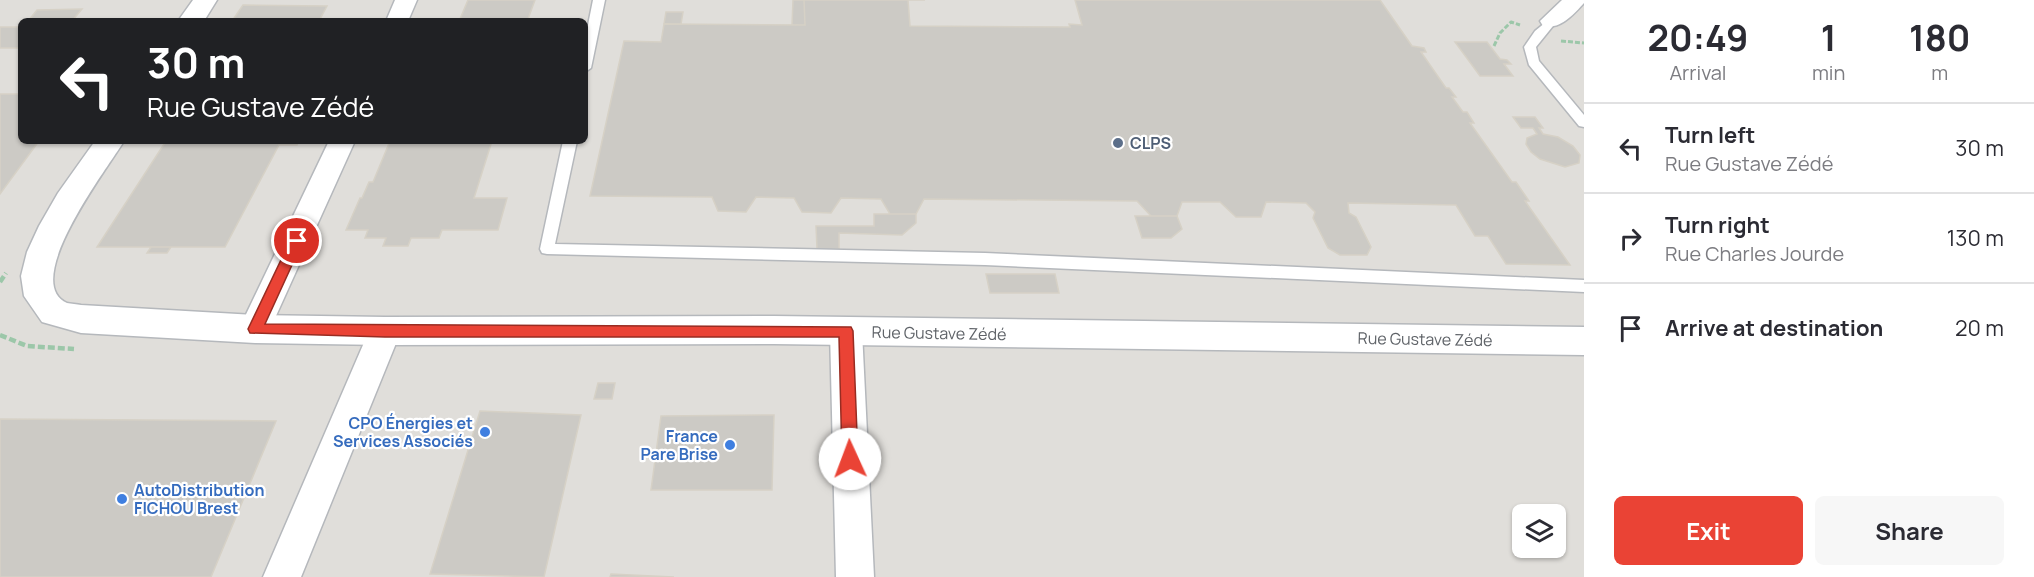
<!DOCTYPE html>
<html lang="en">
<head>
<meta charset="utf-8">
<style>
	body { margin:0; font-family:Manrope,sans-serif; background:#f7f7f7; color:#2b2b33; height:100vh; display:flex; flex-direction:column; font-size:22px; white-space:nowrap }
	* { box-sizing:border-box; margin:0 }
	p { font-size:20px; color:#7c7c81 }
	.icon { flex:none; width:33px; height:33px; fill:none; stroke:currentColor; stroke-width:2; stroke-linecap:round; stroke-linejoin:round }
	.map { position:relative; flex:1; overflow:hidden }
	.side { display:flex; flex-direction:column; background:#fff; width:450px }
	.side>* { flex:none }
	.top-card { position:absolute; left:18px; top:18px; width:570px; height:126px; border-radius:9px; box-shadow:0 2px 4px #0004; background:#202124; color:#fff; overflow:hidden }
	.controls { position:absolute; left:1512px; top:504px; display:grid; gap:12px }
	.controls a { display:grid; place-items:center; width:54px; height:54px; border-radius:9px; background:#fff; box-shadow:0 2px 4px #0004; font-size:30px }
	.pin { position:absolute; display:grid; place-items:center; width:51px; height:51px; color:#fff; margin:-26px; border:3px solid #fff; border-radius:50%; box-shadow:0 2px 6px #0007 }
	.me { position:absolute; width:66px; margin:-33px; rotate:358deg; stroke-linejoin:round; filter:drop-shadow(0 0 4px #0008) }
	.turn { display:flex; align-items:center; gap:21px; height:126px; padding:0 30px; font-size:27px }
	.turn .icon { width:78px; height:78px; stroke-width:2.5 }
	.turn b { display:block; font-size:42px; line-height:51px }
	.eta { display:flex; justify-content:space-evenly; align-items:center; height:102px; text-align:center }
	.eta b { font-size:36px; font-weight:700; line-height:42px }
	.action { display:flex; gap:12px; margin-top:auto; padding:12px 30px }
	.action a { flex:1; height:69px; border-radius:9px; background:#ea4335; color:#fff; font-size:24px; font-weight:700; line-height:69px; text-align:center }
	.action a+a { background:#f7f7f7; color:#2b2b33 }
	ul { padding:0; list-style:none }
	li { display:flex; align-items:center; gap:18px; height:90px; padding:0 30px; border-top:2px solid #e1e1e2 }
	li div { flex:1 }
	li b { display:block; font-size:22px }
	li em { font-style:normal }
	main { display:flex; flex:1; min-height:0 }
	.map>svg:first-child { display:block }
	.industrial { fill:#e0deda; fill-rule:evenodd }
	.building { fill:#cccac5; stroke:#d6d1c6; stroke-width:1.5 }
	.lines { fill:none; stroke-linecap:round; stroke-linejoin:round }
	.service-casing { stroke:#b5b8bc; stroke-width:3 }
	.minor-casing { stroke:#b5b8bc; stroke-width:3 }
	.tertiary-casing { stroke:#b5b8bc; stroke-width:3 }
	.path-far1 { stroke:#9cc7a9; stroke-width:3; stroke-dasharray:5 2; stroke-linecap:butt }
	.path { stroke:#9cc7a9; stroke-width:4.5; stroke-dasharray:7 3; stroke-linecap:butt }
	.service { fill:#fff; fill-rule:evenodd }
	.minor { fill:#fff; fill-rule:evenodd }
	.tertiary { fill:#fff; fill-rule:evenodd }
	.route { fill:#ea4335; stroke:#982c22; stroke-width:1.5 }
	.service-dot { fill:#5c6f8a; stroke:#fff; stroke-width:2 }
	.shop-dot { fill:#3f7fe0; stroke:#fff; stroke-width:2 }
	.labels { text-anchor:middle; stroke-width:4.5; stroke-linejoin:round; paint-order:stroke }
	.service-label { font-size:16px; font-weight:bold; fill:#4e5e75; stroke:#fff; text-anchor:start }
	.street-label { font-size:16px; fill:#5f6368; stroke:#fff }
	.shop-label { font-size:16px; font-weight:bold; fill:#366cbe; stroke:#fff; text-anchor:end }
</style>
</head>
<body>
<main>
<div class="map">
<svg width="1584" height="577" viewBox="0 0 1584 577">
	<rect width="100%" height="100%" fill="#f1efe8"/>
	<path class="industrial" d="M0,0H1584V577H0ZM21,21H585V141H21ZM1522,514H1556V548H1522Z"/>
	<path class="building" d="M468,0H535L528,19H460Z
		M793,0H804L805,25H792Z
		M804,0H925H908L910,26L1070,27L1069,24L1082,25L1075,0H1380L1412,46L1424,48L1426,52H1421L1446,88H1449L1456,97H1452L1463,112H1467L1474,123H1470L1512,182H1516L1529,201H1525L1570,265L1506,264L1488,236H1475L1456,205L1348,203L1349,213L1356,217L1371,247L1367,255H1340L1328,248L1313,218L1315,212L1306,203L1266,202L1261,217H1236L1220,202H1182L1177,216H1151L1137,201L924,199L916,214H890L881,199L841,198L831,213L802,212L794,198L756,197L746,212L718,211L712,197L590,196L624,41L661,42L664,24L805,25Z
		M243,5L327,6L319,21H232Z
		M82,9L72,21H28L37,10Z
		M666,12H683L681,24H664Z
		M0,27H21V48H0Z
		M1455,42H1487L1500,59L1507,60L1511,64H1504L1513,76H1480Z
		M0,94H21V141H39L0,194Z
		M1513,117H1535L1543,128H1539L1543,134L1558,137L1573,146L1580,155L1579,163L1565,167L1540,159L1531,152L1526,144L1527,138L1537,134L1533,128H1521Z
		M166,141H299L297,145H279L225,247H97Z
		M390,141H492L474,198H507L498,230H442L439,238H411L408,246H383L386,238H365L368,230H346L360,198H362L369,182H373Z
		M874,214H916V223L902,235L839,233V249H817L816,226H874Z
		M1135,216H1177L1182,229L1171,238H1142Z
		M151,247H171L167,253H147Z
		M986,274H1055L1059,293H990Z
		M598,383H615L612,399H594Z
		M480,411L581,415L544,577L430,574Z
		M774,415L772,490H651L661,416Z
		M0,419L276,421L211,577H0Z
		M611,574L674,577H610Z"/>
	<g class="lines">
		<defs>
			<path id="service" d="M593,0H605L591,68L585,72V40Z
				M1551,18L1557,21L1536,47L1539,61L1584,115V127L1579,126L1529,65L1524,47L1535,31Z
				M563,141H577L555,244L985,253L1584,280V292L985,265L547,254L542,253L540,249Z"/>
			<path id="minor" d="M395,0H417L408,21H386Z
				M1562,0H1584V3C1573,15 1560,30 1543,26L1540,21Z
				M329,141H355L266,338L255,342L244,338L239,329Z
				M385,318L396,322L401,331L301,577H263L369,331L374,322Z
				M846,318L857,322L862,331L874,577H836L830,331L835,322Z"/>
			<path id="tertiary" d="M193,0H217L204,21H178Z
				M95,141H124C110,165 19,282 67,303C71,304 77,304 81,305L255,315L385,317L774,316L1584,327V355L774,344L385,345L255,343L81,333L42,322L24,296L21,276L27,252L39,226L58,193Z"/>
		</defs>
		<use href="#service" class="service-casing"/>
		<use href="#minor" class="minor-casing"/>
		<use href="#tertiary" class="tertiary-casing"/>
		<path class="path-far1" d="M1561,41L1584,43
			M1494,46L1500,33L1511,22L1520,25"/>
		<path class="path" d="M0,282L6,273
			M0,335L27,346L74,349"/>
		<use href="#service" class="service"/>
		<use href="#minor" class="minor"/>
		<use href="#tertiary" class="tertiary"/>
	</g>
	<path class="route" d="M297,236L303,241L265,324L851,327L853,331L858,459L856,464L850,466L845,464L842,459L839,337H385L250,333L248,329L290,241Z"/>
	<circle class="service-dot" cx="1118" cy="143" r="6"/>
	<g class="shop-dot">
		<circle cx="485" cy="432" r="6"/>
		<circle cx="730" cy="445" r="6"/>
		<circle cx="122" cy="499" r="6"/>
	</g>
	<g class="labels">
		<g class="service-label">
			<text x="1130" y="149">CLPS</text>
		</g>
		<g class="street-label">
			<text transform="translate(939 333) rotate(1)" y="6">Rue Gustave Zédé</text>
			<text transform="translate(1425 339) rotate(1)" y="6">Rue Gustave Zédé</text>
		</g>
		<g class="shop-label">
			<text x="473" y="429">CPO Énergies et<tspan x="473" dy="18">Services Associés</tspan></text>
			<text x="718" y="442">France<tspan x="718" dy="18">Pare Brise</tspan></text>
			<text x="134" y="496" text-anchor="start">AutoDistribution<tspan x="134" dy="18">FICHOU Brest</tspan></text>
		</g>
	</g>
</svg>
<div class="controls">
<a><svg class="icon" aria-label="layers" viewBox="0 0 24 24"><path d="M12 4l9 5-9 5-9-5zM3 14l9 5 9-5"/></svg></a>
</div>
<div class="pin" style="left:297px;top:241px;background:#d93025"><svg class="icon" aria-label="arrive" viewBox="0 0 24 24"><path d="M6 21V4h12l-3 4 3 4H6"/></svg></div>
<svg class="me" style="left:850px;top:459px" viewBox="-20 -20 40 40"><circle r="19" fill="#fff"/><path d="M0-13L10 11 0 6-10 11z" fill="#ea4335"/></svg>
<div class="top-card">
<div class="turn"><svg class="icon" aria-label="left" viewBox="0 0 24 24"><path d="M17 20v-9H6M10 6l-5 5 5 5"/></svg><div><b>30 m</b>Rue Gustave Zédé</div></div>
</div>
</div>
<section class="side">
<div class="eta">
<div><b>20:49</b><p>Arrival</p></div>
<div><b>1</b><p>min</p></div>
<div><b>180</b><p>m</p></div>
</div>
<ul>
<li><svg class="icon" aria-label="left" viewBox="0 0 24 24"><path d="M17 20v-9H6M10 6l-5 5 5 5"/></svg><div><b>Turn left</b><p>Rue Gustave Zédé</p></div><em>30 m</em></li>
<li><svg class="icon" aria-label="right" viewBox="0 0 24 24"><path d="M7 20v-9h11M14 6l5 5-5 5"/></svg><div><b>Turn right</b><p>Rue Charles Jourde</p></div><em>130 m</em></li>
<li><svg class="icon" aria-label="arrive" viewBox="0 0 24 24"><path d="M6 21V4h12l-3 4 3 4H6"/></svg><div><b>Arrive at destination</b></div><em>20 m</em></li>
</ul>
<div class="action"><a>Exit</a><a>Share</a></div>
</section>
</main>
</body>
</html>
